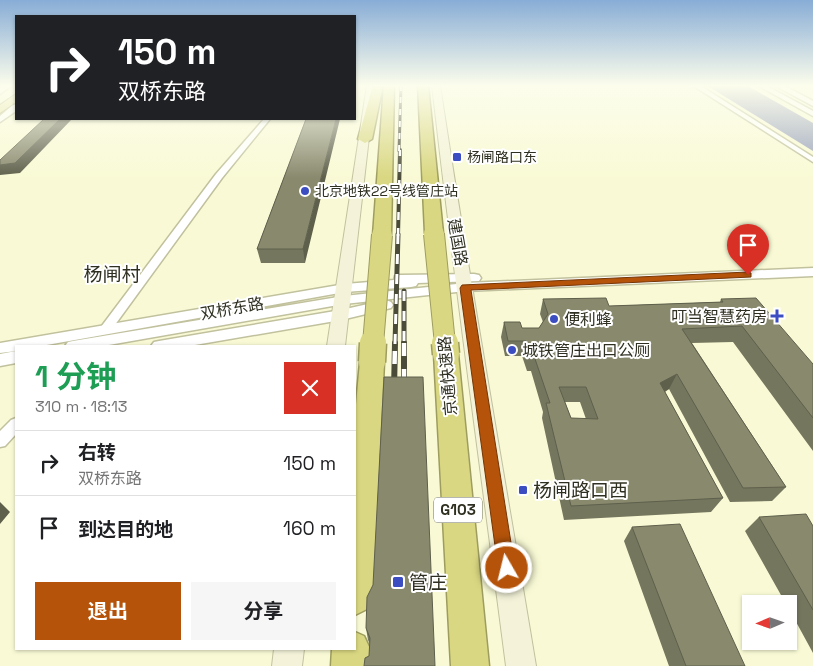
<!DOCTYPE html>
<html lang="zh">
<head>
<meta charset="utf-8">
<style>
	body { margin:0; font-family:"Space Grotesk","Noto Sans SC",sans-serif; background:#f6f6f6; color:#202124; height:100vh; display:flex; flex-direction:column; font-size:19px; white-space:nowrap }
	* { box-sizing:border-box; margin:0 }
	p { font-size:16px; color:#757577 }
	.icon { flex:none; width:28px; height:28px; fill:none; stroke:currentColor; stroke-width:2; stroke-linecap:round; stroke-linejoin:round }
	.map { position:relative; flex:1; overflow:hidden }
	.panel { position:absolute; left:15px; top:345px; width:341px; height:305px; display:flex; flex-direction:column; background:#fff; border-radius:0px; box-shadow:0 1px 4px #0004 }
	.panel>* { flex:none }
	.top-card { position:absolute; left:15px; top:15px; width:341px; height:105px; border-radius:0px; box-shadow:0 1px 4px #0004; background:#202124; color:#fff; overflow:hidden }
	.needle { width:32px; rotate:268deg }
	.fabs { position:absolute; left:742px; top:595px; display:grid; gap:10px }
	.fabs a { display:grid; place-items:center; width:55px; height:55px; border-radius:0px; background:#fff; box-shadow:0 1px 4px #0004; font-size:25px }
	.pin { position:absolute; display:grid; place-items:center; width:42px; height:42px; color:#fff; margin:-51px -21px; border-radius:50% 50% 50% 0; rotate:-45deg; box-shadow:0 0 5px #0007 }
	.pin .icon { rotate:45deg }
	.me { position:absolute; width:55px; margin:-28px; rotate:352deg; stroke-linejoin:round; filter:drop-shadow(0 0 4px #0008) }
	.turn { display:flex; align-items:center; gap:18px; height:105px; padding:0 20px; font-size:22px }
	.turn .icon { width:65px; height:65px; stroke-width:2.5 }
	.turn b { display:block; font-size:35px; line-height:42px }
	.round { display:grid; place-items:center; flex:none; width:52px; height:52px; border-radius:0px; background:#f6f6f6 }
	.head { display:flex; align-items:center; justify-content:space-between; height:85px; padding:0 20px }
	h1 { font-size:30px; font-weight:700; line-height:38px; color:#1e9e55 }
	.button { display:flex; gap:10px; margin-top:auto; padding:10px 20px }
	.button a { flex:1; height:58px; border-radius:0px; background:#b45309; color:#fff; font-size:20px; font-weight:700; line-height:58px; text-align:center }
	.button a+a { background:#f6f6f6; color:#202124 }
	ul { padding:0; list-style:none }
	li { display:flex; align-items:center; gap:15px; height:65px; padding:0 20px; border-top:1px solid #e0e0e0 }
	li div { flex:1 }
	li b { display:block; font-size:19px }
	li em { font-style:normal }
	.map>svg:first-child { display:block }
	.water { fill:#99a2bc }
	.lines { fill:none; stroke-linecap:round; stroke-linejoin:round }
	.minor-casing { stroke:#c1c19e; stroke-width:3 }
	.tertiary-casing { stroke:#c1c19e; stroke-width:3 }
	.secondary-casing { stroke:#c1c19e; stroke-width:2 }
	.trunk-casing { stroke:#9e9d60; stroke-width:2 }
	.motorway-casing { stroke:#9e9d60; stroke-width:3 }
	.minor { fill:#fff; fill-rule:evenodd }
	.tertiary { fill:#fff; fill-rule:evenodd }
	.secondary { fill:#f4f3d9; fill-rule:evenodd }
	.trunk { fill:#e0df9a; fill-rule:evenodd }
	.motorway { fill:#d9d781; fill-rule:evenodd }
	.rail-far3-casing { stroke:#4b4b3a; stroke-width:3 }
	.rail-far2-casing { stroke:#4b4b3a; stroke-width:4 }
	.rail-far1-casing { stroke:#4b4b3a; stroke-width:5 }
	.rail-casing { stroke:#4b4b3a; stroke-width:6 }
	.rail-far3 { stroke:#fff; stroke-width:2; stroke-dasharray:6; stroke-linecap:butt }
	.rail-far2 { stroke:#fff; stroke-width:2.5; stroke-dasharray:8; stroke-linecap:butt }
	.rail-far1 { stroke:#fff; stroke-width:3; stroke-dasharray:10; stroke-linecap:butt }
	.rail { stroke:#fff; stroke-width:4.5; stroke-dasharray:13; stroke-linecap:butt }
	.motorway-bridge-far2-casing { stroke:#9e9d60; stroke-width:18; stroke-linecap:butt }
	.motorway-bridge-far1-casing { stroke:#9e9d60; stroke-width:22; stroke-linecap:butt }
	.motorway-bridge-casing { stroke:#9e9d60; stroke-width:29; stroke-linecap:butt }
	.motorway-bridge-far2 { stroke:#d9d781; stroke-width:16 }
	.motorway-bridge-far1 { stroke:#d9d781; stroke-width:20 }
	.motorway-bridge { stroke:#d9d781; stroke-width:26 }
	.wall { fill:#75765e; fill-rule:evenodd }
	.shaded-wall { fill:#5f604c }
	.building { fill:#88896d; stroke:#5f604c; fill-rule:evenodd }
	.route { fill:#b45309; stroke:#753606 }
	.poi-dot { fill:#3b4dc0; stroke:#fff; stroke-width:2 }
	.labels { text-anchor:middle; stroke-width:4; stroke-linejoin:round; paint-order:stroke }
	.far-poi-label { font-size:14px; fill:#303022; stroke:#fff; text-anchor:start }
	.shield { fill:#fff; stroke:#6e6e64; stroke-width:1 }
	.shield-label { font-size:15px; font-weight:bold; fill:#303022 }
	.street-label { font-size:16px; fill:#303022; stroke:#fff }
	.poi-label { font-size:16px; fill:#303022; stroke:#fff; text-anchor:start }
	.quarter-label { font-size:19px; fill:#303022; stroke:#fff }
	.near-poi-label { font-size:19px; fill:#303022; stroke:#fff; text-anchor:start }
</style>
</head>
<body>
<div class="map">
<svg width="813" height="666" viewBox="0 0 813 666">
	<rect width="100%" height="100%" fill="#f9fad5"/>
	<path class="water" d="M706,85H746L813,123V151Z"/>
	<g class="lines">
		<defs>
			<path id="minor" d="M692,85H699L813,157V162Z
				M757,85H765L813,111V116Z
				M264,119H270L222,178L109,333H101L99,330L101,327L216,174Z
				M16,418V434L5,446L0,447V431L11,420Z"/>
			<path id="tertiary" d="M4,85H12L0,94V88Z
				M774,85H783L813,101V106Z
				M13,105H16V111L0,122V116Z
				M813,268V276L466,291L344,304L103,346H65L68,342L73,341L344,296L466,283Z
				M474,274L479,275L481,278L479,281L418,283L416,286L411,287L345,292L41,346H16V351L0,353V343L345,284L394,280L395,276L400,275Z
				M386,300L391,302L393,305L391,308L341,320L189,346H151L154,342L159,341L341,310Z
				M16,351V363L0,366V354Z"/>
			<path id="secondary" d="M367,85H375L345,346H327Z
				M432,85H440C469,279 504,472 536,666H506C481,472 454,279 432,85Z
				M274,649H304L302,666H272Z"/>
			<path id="trunk" d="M16,94V102L0,113V105Z"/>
			<path id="motorway" d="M373,85H383L372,139L365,143L358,139Z
				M384,85H394L391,235L388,239L382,240L376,239L373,235Z
				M418,85H428L443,233L440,237L434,238L428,237L425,233Z
				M446,346L454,348L458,354L489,666H451L434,354L438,348Z
				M372,353L380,356L384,362L373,597L367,609L355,615V415L360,362L364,356Z
				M355,632L364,636L370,649L369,666H331L332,649H355Z"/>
		</defs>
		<use href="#minor" class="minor-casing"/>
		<use href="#tertiary" class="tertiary-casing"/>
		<use href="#secondary" class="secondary-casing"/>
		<use href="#trunk" class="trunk-casing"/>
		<use href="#motorway" class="motorway-casing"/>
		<use href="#minor" class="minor"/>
		<use href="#tertiary" class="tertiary"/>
		<use href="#secondary" class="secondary"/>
		<use href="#trunk" class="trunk"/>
		<use href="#motorway" class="motorway"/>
		<defs>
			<path id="rail-far3" d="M399,151L401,85"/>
			<path id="rail-far2" d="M398,236L400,150"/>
			<path id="rail-far1" d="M404,291V344
				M395,344L398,234"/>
			<path id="rail" d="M404,343V391
				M394,390L395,343"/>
		</defs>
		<use href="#rail-far3" class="rail-far3-casing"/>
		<use href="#rail-far2" class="rail-far2-casing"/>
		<use href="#rail-far1" class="rail-far1-casing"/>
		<use href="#rail" class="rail-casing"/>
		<use href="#rail-far3" class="rail-far3"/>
		<use href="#rail-far2" class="rail-far2"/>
		<use href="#rail-far1" class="rail-far1"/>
		<use href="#rail" class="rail"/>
		<defs>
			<path id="motorway-bridge-far2" d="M434,233V236"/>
			<path id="motorway-bridge-far1" d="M434,234L445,344
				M373,344L382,235"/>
			<path id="motorway-bridge" d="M445,343L446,354
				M372,362L373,343"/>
		</defs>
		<use href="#motorway-bridge-far2" class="motorway-bridge-far2-casing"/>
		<use href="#motorway-bridge-far1" class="motorway-bridge-far1-casing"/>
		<use href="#motorway-bridge" class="motorway-bridge-casing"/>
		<use href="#motorway-bridge-far2" class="motorway-bridge-far2"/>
		<use href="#motorway-bridge-far1" class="motorway-bridge-far1"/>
		<use href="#motorway-bridge" class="motorway-bridge"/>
	</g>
	<path class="wall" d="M306,119L305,263H261L257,249Z
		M543,299L609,306L720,302L721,299L813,364V451L733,342L692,343L786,487L772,501L730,502L669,389L665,392L723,498L711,512L564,520L542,418L543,412L531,371H527L522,356H505L501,337L504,322L522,328H539L543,322L540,314ZM565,402H580L586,419L571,418Z
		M423,377L369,656L370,644L368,640L366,628L373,585Z
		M759,517L813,526V653L789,609V604H786L745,531Z
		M632,527L745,666H669L624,541Z"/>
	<path class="shaded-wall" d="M60,119H72L20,173L0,175V165Z
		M336,119H340L305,263L303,249Z
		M677,374L669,389L652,398L660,383Z
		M0,502L10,512L0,524Z"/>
	<path class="building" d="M44,119H60L15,163L0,165V160Z
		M306,119H336L303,249H257Z
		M606,298L609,306L723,302L721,299L756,298L813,364V418L742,326L682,329L786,487L743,488L677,374L660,383L723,498L571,506L546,403H550L534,356H530L526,341H508L504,322H520L522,328H539L548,314L543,299ZM559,387H586L598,419L571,418Z
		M384,377H423L435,666H364L365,658L369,656L370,638L366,628L367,597L373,585Z
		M806,514L813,526V610L759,517Z
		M680,524L745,666H686L632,527Z"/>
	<linearGradient id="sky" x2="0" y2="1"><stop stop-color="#88add6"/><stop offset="0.48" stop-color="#fcfdec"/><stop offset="1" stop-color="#fcfdec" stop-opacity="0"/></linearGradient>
	<rect width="813" height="178" fill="url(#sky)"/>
	<path class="route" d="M748,272L751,273V277L471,290L515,568L513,574L507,576L501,574L498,568L460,288L462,285Z"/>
	<g class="poi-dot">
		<rect x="452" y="152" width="10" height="10" rx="2.5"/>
		<circle cx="305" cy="191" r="5"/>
		<path d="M774.5 308.5h5v5h5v5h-5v5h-5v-5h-5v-5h5z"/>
		<circle cx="554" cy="319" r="5"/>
		<circle cx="512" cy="350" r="5"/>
		<rect x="518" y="485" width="10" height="10" rx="2.5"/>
		<rect x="392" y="576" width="12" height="12" rx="2.5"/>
	</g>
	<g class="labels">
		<g class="far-poi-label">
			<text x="467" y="162">杨闸路口东</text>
			<text x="315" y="196">北京地铁22号线管庄站</text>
		</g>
		<rect class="shield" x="434" y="497.5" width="48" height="25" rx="4"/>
		<g class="shield-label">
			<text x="458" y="515">G103</text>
		</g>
		<g class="street-label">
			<text transform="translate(458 242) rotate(80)" y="6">建国路</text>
			<text transform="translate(232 308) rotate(-10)" y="6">双桥东路</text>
			<text transform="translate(447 376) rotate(-95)" y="6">京通快速路</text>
		</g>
		<g class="poi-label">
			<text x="767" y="322" text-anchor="end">叮当智慧药房</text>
			<text x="564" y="325">便利蜂</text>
			<text x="522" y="356">城铁管庄出口公厕</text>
		</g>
		<g class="quarter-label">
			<text x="112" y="281">杨闸村</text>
		</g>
		<g class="near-poi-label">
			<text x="533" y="497">杨闸路口西</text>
			<text x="409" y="589">管庄</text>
		</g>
	</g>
</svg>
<div class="fabs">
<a><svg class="needle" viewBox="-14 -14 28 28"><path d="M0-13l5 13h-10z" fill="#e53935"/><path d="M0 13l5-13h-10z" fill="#757577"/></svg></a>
</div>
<div class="pin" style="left:748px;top:275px;background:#d93025"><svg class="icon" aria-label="arrive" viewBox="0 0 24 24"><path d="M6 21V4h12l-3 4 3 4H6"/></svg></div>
<svg class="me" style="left:507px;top:568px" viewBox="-20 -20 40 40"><circle r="17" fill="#b45309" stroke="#fff" stroke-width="3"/><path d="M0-11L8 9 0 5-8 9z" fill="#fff"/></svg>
<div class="top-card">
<div class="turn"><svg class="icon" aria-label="right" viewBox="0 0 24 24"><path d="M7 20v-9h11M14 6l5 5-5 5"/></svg><div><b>150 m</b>双桥东路</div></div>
</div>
<section class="panel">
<div class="head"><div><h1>1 分钟</h1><p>310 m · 18:13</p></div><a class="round" style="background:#d93025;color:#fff"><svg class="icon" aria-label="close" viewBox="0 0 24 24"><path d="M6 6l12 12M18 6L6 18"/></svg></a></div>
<ul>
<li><svg class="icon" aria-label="right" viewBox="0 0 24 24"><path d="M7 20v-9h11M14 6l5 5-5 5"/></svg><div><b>右转</b><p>双桥东路</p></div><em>150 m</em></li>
<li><svg class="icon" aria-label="arrive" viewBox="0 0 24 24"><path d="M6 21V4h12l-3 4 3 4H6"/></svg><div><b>到达目的地</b></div><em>160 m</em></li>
</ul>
<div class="button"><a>退出</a><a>分享</a></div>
</section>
</div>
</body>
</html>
